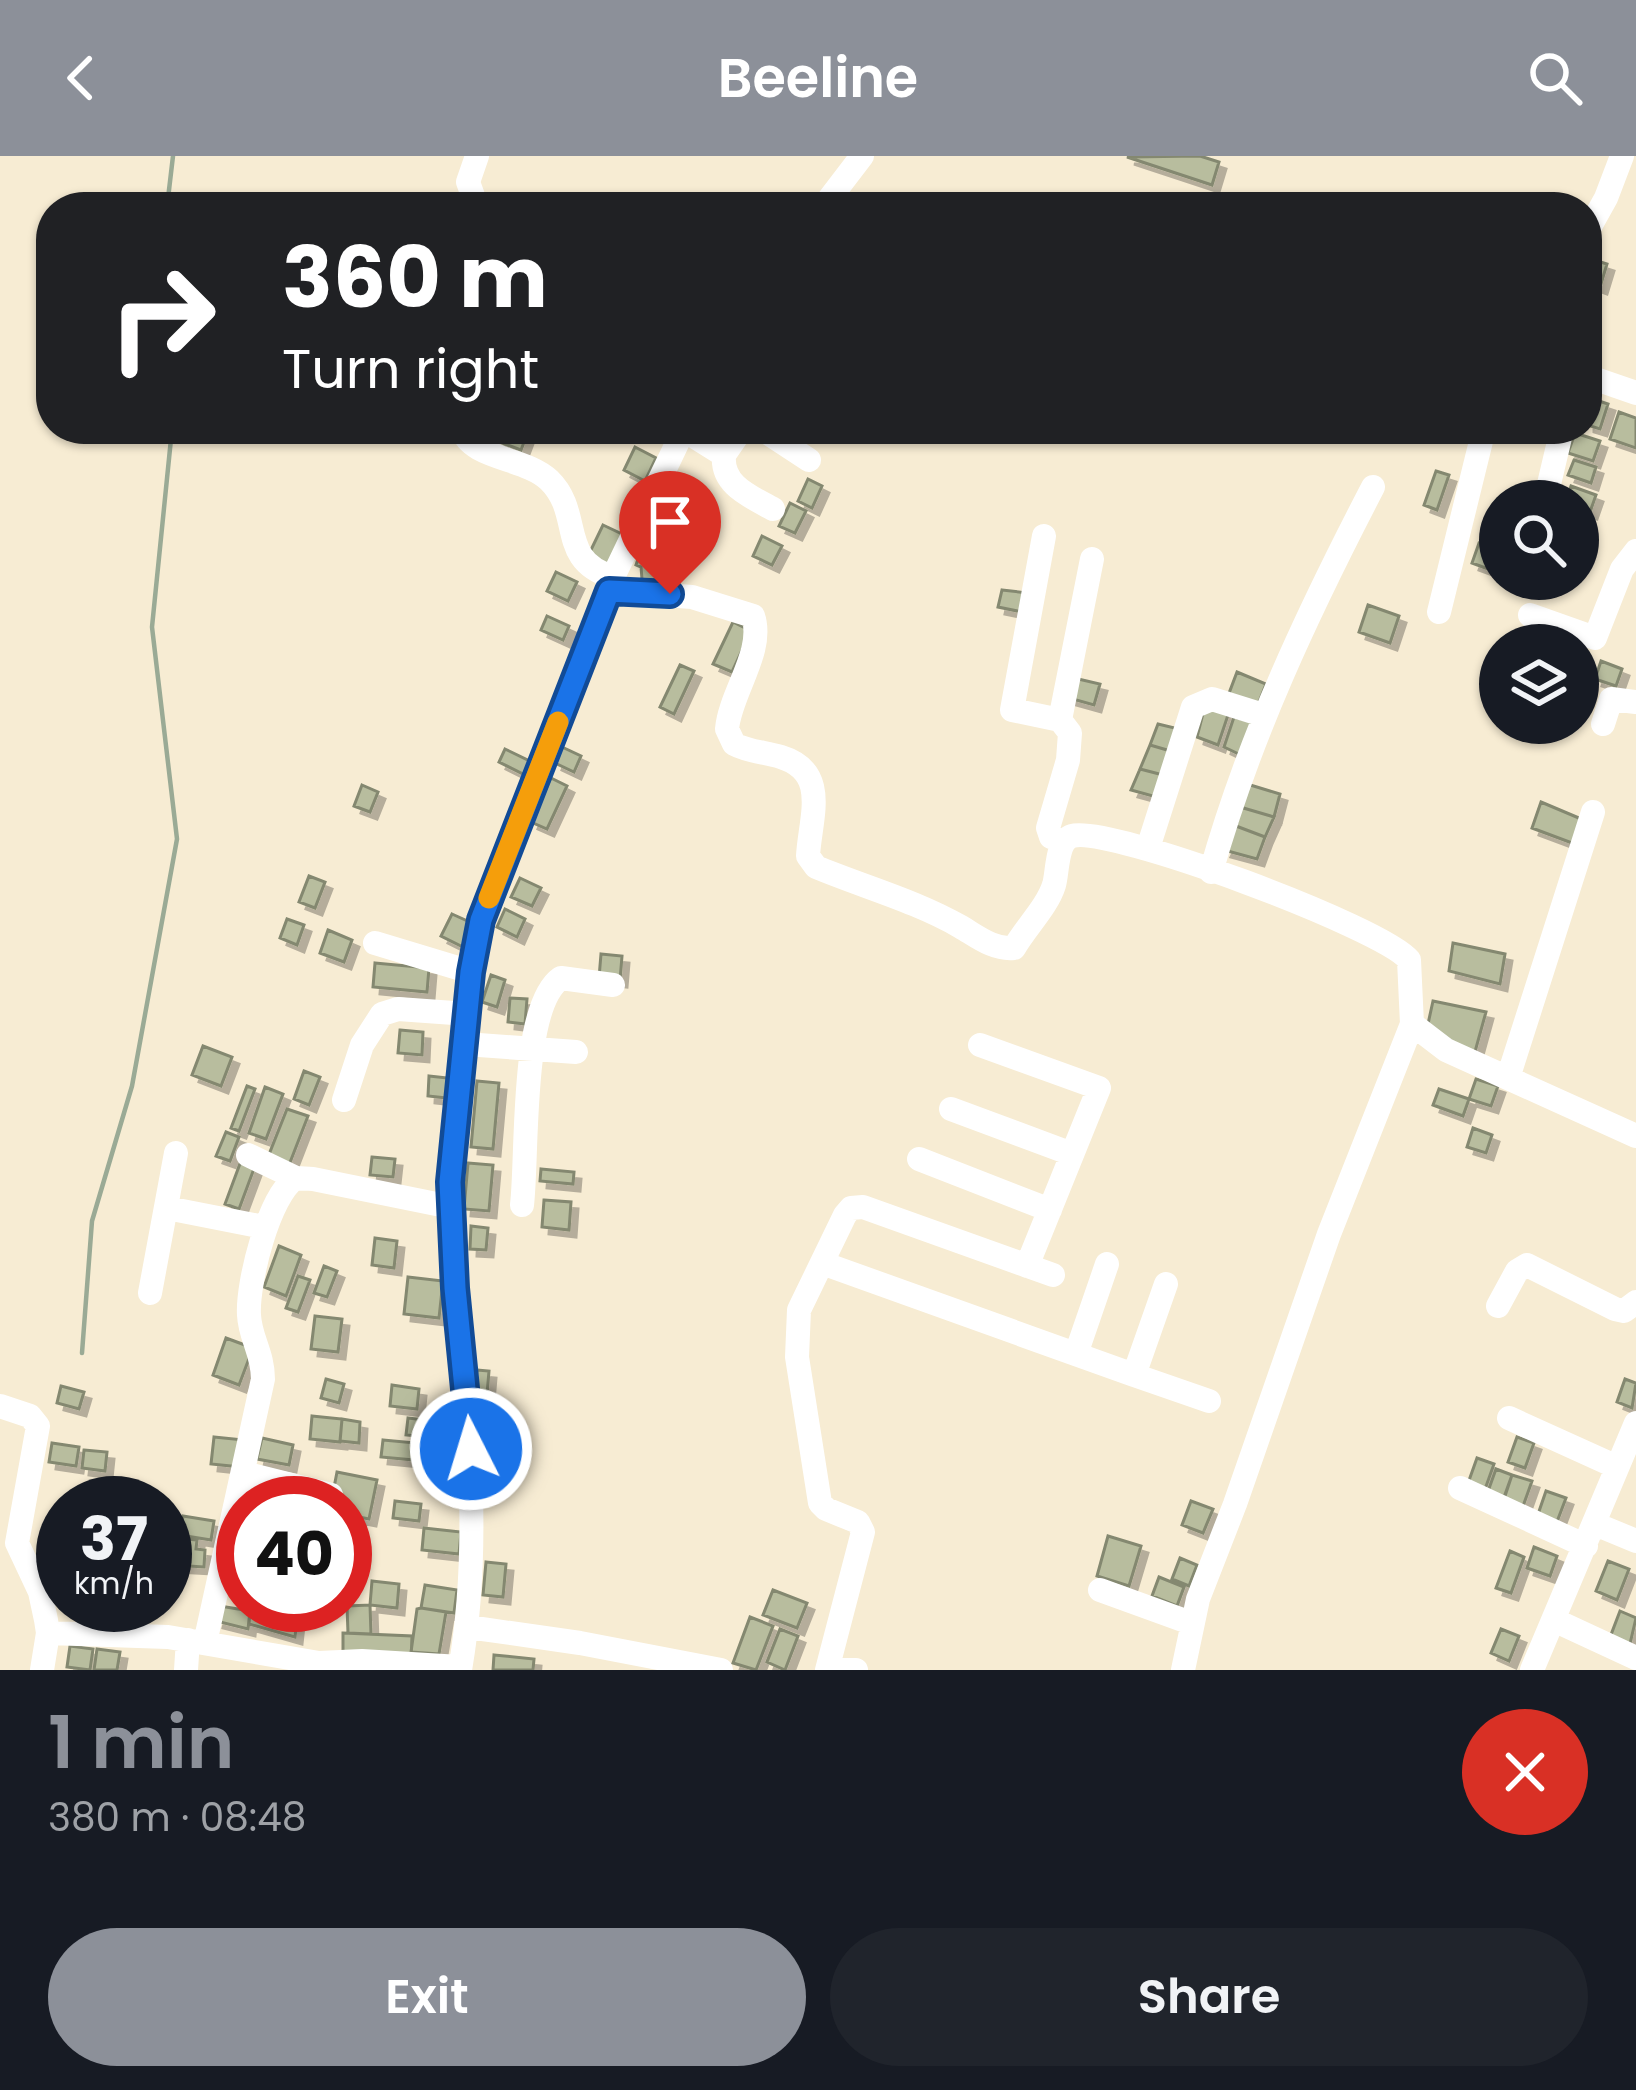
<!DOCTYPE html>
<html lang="en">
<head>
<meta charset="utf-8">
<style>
	body { margin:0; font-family:Poppins,sans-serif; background:#20242c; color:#f1f3f6; height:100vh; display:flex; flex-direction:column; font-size:45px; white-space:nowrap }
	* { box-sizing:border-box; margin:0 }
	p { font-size:39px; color:#9ea1a6 }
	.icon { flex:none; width:66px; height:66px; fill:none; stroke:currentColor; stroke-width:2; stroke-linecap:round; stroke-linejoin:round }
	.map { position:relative; height:1514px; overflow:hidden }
	.panel { display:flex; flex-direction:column; background:#171b24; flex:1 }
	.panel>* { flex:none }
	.banner { position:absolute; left:36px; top:36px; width:1566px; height:252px; border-radius:48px; box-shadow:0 3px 9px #0004; background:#202124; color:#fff; overflow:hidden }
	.tools { position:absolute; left:1479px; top:324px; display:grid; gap:24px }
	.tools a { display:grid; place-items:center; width:120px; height:120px; border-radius:50%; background:#171b24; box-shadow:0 3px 9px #0004; font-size:60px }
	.speed { position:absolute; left:36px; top:1320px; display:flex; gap:24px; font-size:60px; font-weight:700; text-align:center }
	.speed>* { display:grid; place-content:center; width:156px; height:156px; border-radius:50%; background:#171b24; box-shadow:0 3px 9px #0004; line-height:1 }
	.speed small { font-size:30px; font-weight:400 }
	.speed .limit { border:18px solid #d22; background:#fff; color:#111 }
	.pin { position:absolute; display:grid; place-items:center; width:102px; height:102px; color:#fff; margin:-123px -51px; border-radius:50% 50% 50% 0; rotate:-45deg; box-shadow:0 0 12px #0007 }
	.pin .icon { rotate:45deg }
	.me { position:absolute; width:132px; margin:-66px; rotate:355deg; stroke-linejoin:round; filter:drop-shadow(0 0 9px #0008) }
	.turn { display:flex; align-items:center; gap:42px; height:252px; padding:0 48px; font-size:54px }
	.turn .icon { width:156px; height:156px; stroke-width:2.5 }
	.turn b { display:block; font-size:84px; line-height:102px }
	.round { display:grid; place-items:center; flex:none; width:126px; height:126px; border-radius:63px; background:#20242c }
	.summary { display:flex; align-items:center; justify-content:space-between; height:204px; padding:0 48px }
	h1 { font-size:72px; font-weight:600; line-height:90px; color:#8c9099 }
	.primary-button { display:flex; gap:24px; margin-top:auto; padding:24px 48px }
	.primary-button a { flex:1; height:138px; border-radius:72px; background:#8c9099; color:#fff; font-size:48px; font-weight:600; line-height:138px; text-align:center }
	.primary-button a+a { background:#20242c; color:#f1f3f6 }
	header { display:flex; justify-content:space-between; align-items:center; height:156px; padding:0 48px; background:#8c9099; color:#fff; font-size:54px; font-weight:600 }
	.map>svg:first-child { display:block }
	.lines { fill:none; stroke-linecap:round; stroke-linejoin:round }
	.stream { stroke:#9aaa95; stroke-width:4.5 }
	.building { fill:#b8bd9e; stroke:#848870; stroke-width:3; filter:url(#shadow) }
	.minor { stroke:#fff; stroke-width:24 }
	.route-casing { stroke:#114b97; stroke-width:30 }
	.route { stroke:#1a73e8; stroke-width:21 }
	.slow { stroke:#f59e0b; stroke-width:21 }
</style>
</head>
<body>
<header><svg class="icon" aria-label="back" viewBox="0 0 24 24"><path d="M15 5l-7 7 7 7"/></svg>Beeline<svg class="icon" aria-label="search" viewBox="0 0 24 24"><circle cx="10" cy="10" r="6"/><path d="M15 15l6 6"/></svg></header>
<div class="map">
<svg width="1636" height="1514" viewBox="0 0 1636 1514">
	<defs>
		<filter id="shadow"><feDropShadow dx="7" dy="7" stdDeviation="0" flood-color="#0004"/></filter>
	</defs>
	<rect width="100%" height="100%" fill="#f7ecd3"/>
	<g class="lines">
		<path class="stream" d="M167,51L173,0
			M82,1197L92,1065L132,930L177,683L152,471L172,273"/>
	</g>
	<path class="building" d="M1200,0L1219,6L1212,29L1127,1Z
		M1588,102L1607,108L1600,131L1587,126Z
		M1587,241L1608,248L1600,273L1587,269Z
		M1619,256L1636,262V292L1610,283Z
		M501,273H529L521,294L497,285Z
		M1575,277L1600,285L1593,305L1568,297Z
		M635,291L656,302L645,325L624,314Z
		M1574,304L1596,311L1591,327L1568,319Z
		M1436,315L1449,319L1437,354L1424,349Z
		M808,323L822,330L812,352L798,345Z
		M1571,330L1596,339L1590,356L1578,352V345H1566Z
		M790,347L806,355L795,377L779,370Z
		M603,369L624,379L608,412L587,402Z
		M762,380L782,390L772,409L753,400Z
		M644,385L669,392L659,428L642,423L641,411L636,409Z
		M1479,387L1498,393L1491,414L1472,407Z
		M556,416L577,426L568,445L547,435Z
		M1002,434L1028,437L1027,457L998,451Z
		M1368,449L1399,460L1390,487L1359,476Z
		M547,460L569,470L563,484L541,474Z
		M733,466L751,475L732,516L713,508Z
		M1601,505L1622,513L1616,530L1595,523Z
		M680,509L694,515L674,558L660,551Z
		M1237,516L1266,528L1257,551L1228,540Z
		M1074,522L1100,528L1094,549L1069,542Z
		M1205,550L1229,556L1218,589L1197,581Z
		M1234,561L1255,566L1243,600L1224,591Z
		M1158,568L1179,573L1174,596L1150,589Z
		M1150,589L1174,596L1167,620L1140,613Z
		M562,591L581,600L574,616L555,607Z
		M505,593L538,609L531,622L499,606Z
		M1140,613L1167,620L1160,642L1131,634Z
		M551,622L567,630L547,673L531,666Z
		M1247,628L1280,638L1274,661L1240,651Z
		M362,629L378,636L370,656L354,650Z
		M1541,646L1586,665L1580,690L1532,672Z
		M1240,651L1274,661L1265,681L1236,670Z
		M1236,670L1265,681L1257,703L1224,694Z
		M309,720L325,726L315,752L299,746Z
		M520,722L541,732L532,750L511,741Z
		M505,753L525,763L517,781L497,771Z
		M452,758L474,768L463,791L441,780Z
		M287,763L304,769L297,789L280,782Z
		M328,774L352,784L344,806L320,797Z
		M1453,787L1505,798L1500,828L1449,815Z
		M601,798L622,800L620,824L599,822Z
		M375,807L429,812L427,836L373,831Z
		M491,819L505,824L497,851L482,846Z
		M510,842L527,843L525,868L508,866Z
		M1433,845L1486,856L1473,903L1428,868Z
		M400,874L423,876L422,899L398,897Z
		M203,890L232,901L221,930L192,919Z
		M304,915L320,921L309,949L294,943Z
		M429,920L457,923L456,943L428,940Z
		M1476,923L1498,930L1491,950L1469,943Z
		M477,925L499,927L493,993L471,991Z
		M247,930L255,933L239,975L231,972Z
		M265,931L283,938L266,983L249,977Z
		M1439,933L1469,943L1463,960L1433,949Z
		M287,953L308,960L289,1009L268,1001Z
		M1473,972L1492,979L1486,997L1467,991Z
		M226,976L239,981L230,1005L216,1000Z
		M372,1001L395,1003L393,1021L370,1019Z
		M241,1005L255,1010L239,1053L225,1048Z
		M468,1007L493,1009L489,1055L464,1053Z
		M541,1013L574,1016L573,1028L540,1025Z
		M544,1044L571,1046L569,1074L542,1071Z
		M471,1070L488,1072L486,1094L470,1093Z
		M375,1082L397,1085L394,1112L372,1109Z
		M279,1090L301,1099L286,1140L264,1131Z
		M324,1110L337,1115L327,1141L314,1137Z
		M298,1120L310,1124L298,1156L286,1152Z
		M408,1121L443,1125L439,1162L404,1158Z
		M315,1160L342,1163L338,1196L311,1193Z
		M226,1182L253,1192L239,1229L213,1219Z
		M477,1214L489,1215L486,1250L473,1249Z
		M326,1223L344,1228L339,1247L321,1242Z
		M1625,1223L1636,1227L1632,1252L1617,1246Z
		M392,1229L419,1233L417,1253L390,1250Z
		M61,1230L84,1236L79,1253L57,1247Z
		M312,1260L342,1263L340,1286L310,1283Z
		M408,1262L451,1267L450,1283L406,1279Z
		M342,1263L360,1266L359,1287L340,1285Z
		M214,1281L244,1284L241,1311L211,1308Z
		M1517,1281L1534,1287L1525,1312L1508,1306Z
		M262,1282L293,1289L289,1309L257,1303Z
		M383,1284L416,1287L414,1304L381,1301Z
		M52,1287L79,1291L76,1310L49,1306Z
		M84,1294L107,1296L105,1315L82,1312Z
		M1477,1302L1494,1308L1484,1336L1467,1330Z
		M438,1310L460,1312L457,1339L435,1336Z
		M1496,1313L1512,1319L1503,1344L1487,1338Z
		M337,1316L377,1324L369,1363L359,1361L357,1373L345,1370V1347H331Z
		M1512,1319L1532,1325L1522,1353L1503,1346Z
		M1546,1335L1566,1342L1555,1371L1536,1364Z
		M395,1345L421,1348L419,1365L393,1362Z
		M1191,1345L1213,1353L1203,1377L1182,1369Z
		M183,1360L214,1365L211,1384L180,1379Z
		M424,1372L461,1376L459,1398L422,1394Z
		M1108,1380L1141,1390L1129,1430L1097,1420Z
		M175,1382L197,1384L196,1393L205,1394L204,1411L172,1409Z
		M1534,1391L1557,1400L1550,1420L1527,1412Z
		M1510,1395L1524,1401L1511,1437L1496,1432Z
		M1180,1402L1197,1409L1189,1430L1172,1423Z
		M1608,1405L1629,1413L1617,1444L1596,1435Z
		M486,1406L506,1408L503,1441L483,1439Z
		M1159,1421L1184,1431L1177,1450L1152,1440Z
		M372,1425L399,1428L397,1452L370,1449Z
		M425,1429L457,1434L454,1457L421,1452Z
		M773,1434L807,1447L797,1472L763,1459Z
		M370,1449L371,1478L348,1477L347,1450Z
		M220,1450L250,1455L248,1473L216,1465Z
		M421,1452L446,1456L439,1498L411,1496L417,1453Z
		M250,1455L297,1463L295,1481L249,1468Z
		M1620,1455L1636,1462L1629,1492L1609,1484Z
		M750,1461L773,1470L756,1514L733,1507Z
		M780,1473L798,1480L785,1514L767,1506Z
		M1501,1473L1519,1480L1509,1505L1491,1497Z
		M343,1477L412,1480L411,1504L343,1503Z
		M70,1490L93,1493L90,1514L67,1511Z
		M97,1493L120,1496L117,1514H94Z
		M494,1499L534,1503L533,1514H493Z"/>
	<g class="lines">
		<path class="minor" d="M477,51L468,26L477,0
			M823,51L862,0
			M1587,76L1606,42L1622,0
			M1587,220L1636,237
			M462,273C470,303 525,301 549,324C584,358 556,404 613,421
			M742,273L724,299C721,329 750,340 773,353
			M762,273L809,304
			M684,274L724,299
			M1545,345L1562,273
			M1044,380L1012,554L1060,564L1070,577L1068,604L1048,672L1051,681L1063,686
			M609,435L692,441L753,460C765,495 730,537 727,573L734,588C749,596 765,596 781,601C830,616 810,662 808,700L816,711C864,731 916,745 961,771C978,781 994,794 1014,792C1026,771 1047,751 1054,729C1058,715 1056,685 1072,680C1109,669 1384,772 1409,804L1412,868L1329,1078L1235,1348L1198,1443L1183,1514
			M1439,456L1484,273
			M1530,459L1595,482L1622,413L1636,395
			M1060,564L1092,403
			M1603,568L1611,543L1636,546
			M1148,692L1193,551L1212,543L1263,559
			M1211,716C1249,581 1308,456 1373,331
			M375,787L471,816
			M1412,868L1446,894L1636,980
			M465,888L576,896
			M980,889L1099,932L1027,1110
			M1508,922L1593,656
			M344,944L362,889L382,858L398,853L468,858
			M951,953L1072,998
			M248,999L296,1022
			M919,1003L1050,1054
			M522,1049C528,998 520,850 561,822L613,829
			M167,1052L264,1071
			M822,1107L1134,1219L1166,1128
			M150,1137L176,997
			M1498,1150L1517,1115L1527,1109L1615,1153L1624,1155L1636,1146
			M1076,1198L1107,1108
			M1134,1219L1209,1245
			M0,1250L30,1260L38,1270L17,1387L40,1436L46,1464L48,1477L42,1514
			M1509,1262L1617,1311
			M244,1317L331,1339
			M1460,1332L1586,1390
			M1595,1368L1636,1385
			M1100,1434L1191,1467
			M1554,1464L1636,1502
			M468,1471L580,1487L721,1514
			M48,1477L168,1481L319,1507L362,1505L460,1511
			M205,1487L263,1223C263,1197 250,1182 249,1159C247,1128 269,1038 296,1022L313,1023L451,1051
			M186,1514L188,1484
			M460,1514C489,1344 454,1200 451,1032C450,983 461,935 465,887C470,842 470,795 485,752L613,421L684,273
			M827,1514L863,1376L858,1366L826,1353L820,1347L797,1201L799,1154L845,1059L851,1052L863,1051L1053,1119
			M835,1514H856
			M1532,1514L1636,1267"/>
	</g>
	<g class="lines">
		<defs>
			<path id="route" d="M471,1293L455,1132L450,1026L471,816L481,764L609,435L670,438"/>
		</defs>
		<use href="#route" class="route-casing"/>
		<use href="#route" class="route"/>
		<path class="slow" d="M489,742L558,566"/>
	</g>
</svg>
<div class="tools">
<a><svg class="icon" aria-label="search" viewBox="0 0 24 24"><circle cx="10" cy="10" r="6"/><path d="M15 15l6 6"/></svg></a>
<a><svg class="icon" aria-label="layers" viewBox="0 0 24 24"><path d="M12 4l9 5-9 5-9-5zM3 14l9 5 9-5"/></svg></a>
</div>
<div class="speed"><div>37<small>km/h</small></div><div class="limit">40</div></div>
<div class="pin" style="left:670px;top:438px;background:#d93025"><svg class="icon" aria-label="arrive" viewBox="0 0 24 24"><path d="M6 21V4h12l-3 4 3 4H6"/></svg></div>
<svg class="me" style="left:471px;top:1293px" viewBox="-20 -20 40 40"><circle r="17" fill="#1a73e8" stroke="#fff" stroke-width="3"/><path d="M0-11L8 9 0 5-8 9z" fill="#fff"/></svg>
<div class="banner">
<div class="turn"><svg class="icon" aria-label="right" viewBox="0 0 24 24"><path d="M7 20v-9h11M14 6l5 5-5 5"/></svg><div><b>360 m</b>Turn right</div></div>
</div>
</div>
<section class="panel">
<div class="summary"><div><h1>1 min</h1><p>380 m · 08:48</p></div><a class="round" style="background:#d93025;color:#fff"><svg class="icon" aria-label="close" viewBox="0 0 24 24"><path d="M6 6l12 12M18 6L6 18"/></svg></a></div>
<div class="primary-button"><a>Exit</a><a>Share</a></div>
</section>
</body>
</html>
